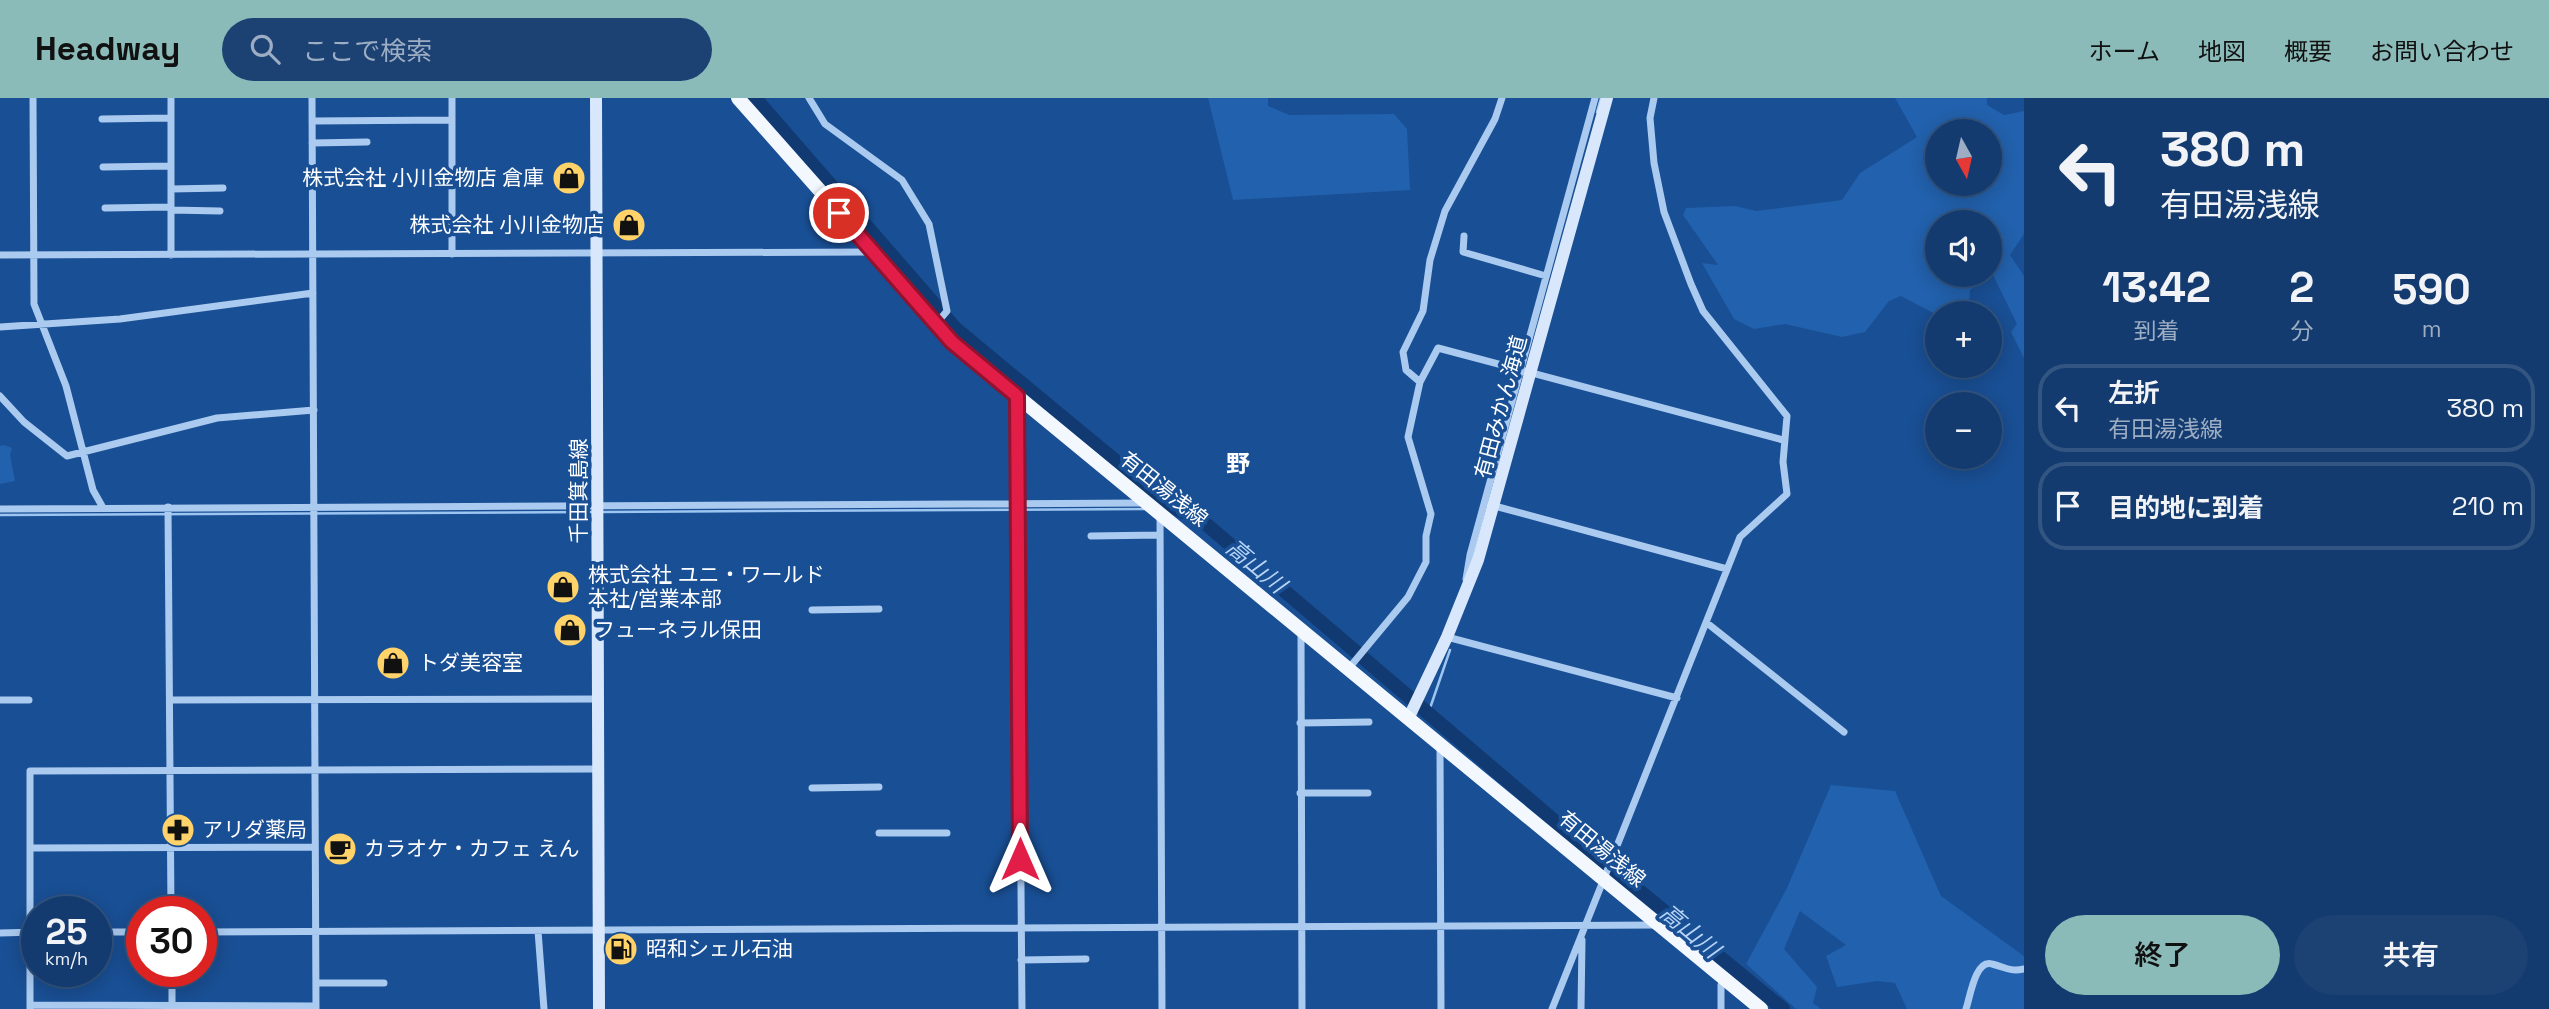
<!DOCTYPE html>
<html lang="ja">
<head>
<meta charset="utf-8">
<style>
	body { margin:0; font-family:"Space Grotesk","Noto Sans JP",sans-serif; background:#1c4274; color:#f1f3f6; height:100vh; display:flex; flex-direction:column; font-size:26px; white-space:nowrap }
	* { box-sizing:border-box; margin:0 }
	p { font-size:23px; color:#9dadc3 }
	.icon { flex:none; width:38px; height:38px; fill:none; stroke:currentColor; stroke-width:2; stroke-linecap:round; stroke-linejoin:round }
	.map { position:relative; flex:1; overflow:hidden }
	.drawer { display:flex; flex-direction:column; background:#133b6f; width:525px }
	.drawer>* { flex:none }
	.hud { background:#133b6f; color:#f1f3f6; overflow:hidden }
	.needle { width:46px; rotate:172deg }
	.buttons { position:absolute; left:1925px; top:21px; display:grid; gap:14px }
	.buttons a { display:grid; place-items:center; width:77px; height:77px; border-radius:50%; background:#133b6f; box-shadow:0 4px 18px #0003,0 0 0 2px #325582; font-size:35px }
	.speed { position:absolute; left:21px; top:798px; display:flex; gap:14px; font-size:35px; font-weight:700; text-align:center }
	.speed>* { display:grid; place-content:center; width:91px; height:91px; border-radius:50%; background:#133b6f; box-shadow:0 4px 18px #0003,0 0 0 2px #325582; line-height:1 }
	.speed small { font-size:18px; font-weight:400 }
	.speed .limit { border:10px solid #d22; background:#fff; color:#111 }
	.pin { position:absolute; display:grid; place-items:center; width:60px; height:60px; color:#fff; margin:-30px; border:4px solid #fff; border-radius:50%; box-shadow:0 2px 7px #0007 }
	.me { position:absolute; width:77px; margin:-38px; rotate:0deg; stroke-linejoin:round; filter:drop-shadow(0 0 5px #0008) }
	.turn { display:flex; align-items:center; gap:24px; height:147px; padding:0 21px; font-size:32px }
	.turn .icon { width:91px; height:91px; stroke-width:2.5 }
	.turn b { display:block; font-size:49px; line-height:60px }
	.eta { display:flex; justify-content:space-evenly; align-items:center; height:119px; text-align:center }
	.eta b { font-size:42px; font-weight:600; line-height:49px }
	.primary-button { display:flex; gap:14px; margin-top:auto; padding:14px 21px }
	.primary-button a { flex:1; height:80px; border-radius:42px; background:#8bbbb9; color:#111; font-size:28px; font-weight:600; line-height:80px; text-align:center }
	.primary-button a+a { background:#1c4274; color:#f1f3f6 }
	ul { padding:0; list-style:none }
	li { display:flex; align-items:center; gap:21px; height:88px; margin:0 14px 10px; padding:0 7px; border:4px solid #325582; border-radius:28px }
	li div { flex:1 }
	li b { display:block; font-size:26px }
	li em { font-style:normal }
	header { display:flex; align-items:center; gap:42px; box-sizing:border-box; height:98px; padding:0 35px; background:#8bbbb9; color:#111 }
	header strong { font-size:33px }
	nav { display:flex; gap:38px; margin-inline-start:auto; font-size:24px }
	.search { width:490px; height:63px; background:#1c4274; display:flex; align-items:center; gap:18px; box-sizing:border-box; padding:0 24px; border-radius:38px; color:#9dadc3; font-size:26px }
	main { display:flex; flex:1; min-height:0 }
	.map>svg:first-child { display:block }
	.green { fill:#2261ad; fill-rule:evenodd }
	.lines { fill:none; stroke-linecap:round; stroke-linejoin:round }
	.stream { stroke:#9dc5f2; stroke-width:2.5 }
	.river { stroke:#113a72; stroke-width:14 }
	.street { stroke:#aacaf0; stroke-width:7 }
	.secondary { stroke:#d8e7fb; stroke-width:12 }
	.primary { stroke:#f3f8ff; stroke-width:14 }
	.route-casing { stroke:#92132f; stroke-width:18 }
	.route { stroke:#e11d48; stroke-width:12 }
	.labels { text-anchor:middle; stroke-width:7; stroke-linejoin:round; paint-order:stroke }
	.poi-label { font-size:21px; fill:#fff; stroke:#194f94; text-anchor:start }
	.street-label { font-size:21px; fill:#fff; stroke:#194f94 }
	.water-label { font-size:23px; font-style:italic; fill:#b7d4f7; stroke:#194f94 }
	.quarter-label { font-size:24px; font-weight:bold; fill:#fff; stroke:#194f94 }
</style>
</head>
<body>
<header>
<strong>Headway</strong>
<div class="search"><svg class="icon" aria-label="search" viewBox="0 0 24 24"><circle cx="10" cy="10" r="6"/><path d="M15 15l6 6"/></svg>ここで検索</div>
<nav><a>ホーム</a><a>地図</a><a>概要</a><a>お問い合わせ</a></nav>
</header>
<main>
<div class="map">
<svg width="2024" height="911" viewBox="0 0 2024 911">
	<rect width="100%" height="100%" fill="#194f94"/>
	<path class="green" d="M1208,0H1268V8L1289,17L1394,16L1407,31L1410,92L1233,102Z
		M1895,0H1987V7L2004,17L2024,13V136L2010,157L2024,178V260L2011,234L2017,226L1993,177L1970,192L1968,215L1937,217L1901,198L1889,203L1865,234L1842,239L1785,226L1754,231L1734,221L1702,165L1718,167L1683,117L1686,110L1735,108L1756,113L1842,102L1860,75L1917,39ZM1937,33H1990V86H1937ZM1937,124H1990V177H1937Z
		M4,347L12,350L10,357L15,383L0,386V348Z
		M1831,687L1895,693L1941,798L2024,858V911H1907L1895,885L1877,883L1837,889L1826,858L1846,847L1800,813L1784,851L1817,889L1813,905L1821,911H1796L1746,866L1787,790Z"/>
	<g class="lines">
		<path class="stream" d="M1597,14L1601,0
			M1164,409L1170,408
			M602,414L1145,411
			M0,417L592,414
			M1428,616L1450,552"/>
		<path class="river" d="M755,0L956,231L1170,408L1200,421L1557,725L1783,911"/>
		<path class="street" d="M33,0L34,206L66,288L93,392L102,408
			M171,0V157
			M312,0L316,911
			M809,0L825,26L902,82L929,126L947,213L936,226
			M102,21L171,20
			M312,23L452,22
			M312,45L367,44
			M103,69L171,68
			M171,91L223,90
			M105,110L171,109
			M171,112L220,113
			M1464,138L1463,154L1546,178
			M452,156V0
			M0,157L872,154
			M0,229L120,221L313,195
			M1420,284L1406,272L1403,254L1423,213L1430,162L1445,113L1495,21L1502,0
			M0,298L24,324L67,358L217,320L314,312
			M1017,298L1022,911
			M1491,407L1727,471
			M168,409L171,814
			M0,411L1144,405
			M1160,415L1162,911
			M1091,438L1160,437
			M1466,481L1470,457L1595,0
			M812,512L879,511
			M1707,525L1844,634
			M1301,532L1302,911
			M1447,539L1677,600
			M1349,570L1408,499L1426,464V438L1431,416L1408,339L1420,284L1438,250L1783,342
			M0,602H29
			M171,602L598,601
			M1300,625L1369,624
			M1440,646L1441,911
			M812,690L879,689
			M1300,695H1368
			M879,735H947
			M30,750L315,749
			M538,833L544,911
			M96,834H142
			M201,834L1658,827
			M0,835L37,834
			M1021,862L1086,861
			M172,873V910
			M316,885H384
			M30,907L316,908
			M30,911V673L599,671
			M1552,911L1740,439L1787,396L1783,364L1787,318L1703,213L1691,186L1664,114L1654,65L1650,20L1654,0
			M1581,911L1582,842
			M1721,911V887L1725,882
			M1966,911C1970,900 1975,861 1992,866C2005,869 2009,874 2024,871"/>
		<path class="secondary" d="M596,0L599,911
			M1409,619L1447,539L1478,462L1607,0"/>
		<path class="primary" d="M738,0L960,251L1761,911"/>
	</g>
	<g class="lines">
		<defs>
			<path id="route" d="M839,115L952,244L1017,298L1020,761"/>
		</defs>
		<use href="#route" class="route-casing"/>
		<use href="#route" class="route"/>
	</g>
	<defs>
		<symbol id="shop-disc" viewBox="-11 -11 22 22"><circle r="9.5" fill="#ffd369" stroke="#194f94"/><path d="M-5-2.5h2.3a2.7 3.5 0 0 1 5.4 0H5L5.5 6h-11ZM-1.5-2.5h3a1.5 2.3 0 0 0-3 0Z" fill="#111"/></symbol>
		<symbol id="pharmacy-disc" viewBox="-11 -11 22 22"><circle r="9.5" fill="#ffd369" stroke="#194f94"/><path d="M-2-6h4v4h4v4h-4v4h-4v-4h-4v-4h4Z" fill="#111"/></symbol>
		<symbol id="cafe-disc" viewBox="-11 -11 22 22"><circle r="9.5" fill="#ffd369" stroke="#194f94"/><path d="M-5.5-4.5H6V0H3Q3 3.5 0 3.5H-2.5Q-5.5 3.5-5.5 0ZM3-3.2v2h1.7v-2ZM-6 4.5H4V6H-6Z" fill="#111"/></symbol>
		<symbol id="fuel-disc" viewBox="-11 -11 22 22"><circle r="9.5" fill="#ffd369" stroke="#194f94"/><path d="M-5.5-6h7V0h2V4h1.3V-2.5L3-4.5l.8-.8L6-3V5H2.5V1h-1V6h-7ZM-4.2-4.7v3.2H.2V-4.7Z" fill="#111"/></symbol>
	</defs>
	<g fill-rule="evenodd">
		<use href="#shop-disc" x="550" y="61" width="38" height="38"/>
		<use href="#shop-disc" x="610" y="108" width="38" height="38"/>
		<use href="#shop-disc" x="544" y="470" width="38" height="38"/>
		<use href="#shop-disc" x="551" y="513" width="38" height="38"/>
		<use href="#shop-disc" x="374" y="546" width="38" height="38"/>
		<use href="#pharmacy-disc" x="159" y="713" width="38" height="38"/>
		<use href="#cafe-disc" x="321" y="732" width="38" height="38"/>
		<use href="#fuel-disc" x="602" y="832" width="38" height="38"/>
	</g>
	<g class="labels">
		<g class="poi-label">
			<text x="544" y="87" text-anchor="end">株式会社 小川金物店 倉庫</text>
			<text x="604" y="134" text-anchor="end">株式会社 小川金物店</text>
			<text x="588" y="484">株式会社 ユニ・ワールド<tspan x="588" dy="24">本社/営業本部</tspan></text>
			<text x="594" y="539">フューネラル保田</text>
			<text x="418" y="572">トダ美容室</text>
			<text x="202" y="739">アリダ薬局</text>
			<text x="364" y="758">カラオケ・カフェ えん</text>
			<text x="646" y="858">昭和シェル石油</text>
		</g>
		<g class="street-label">
			<text transform="translate(1501 309) rotate(-75)" y="7">有田みかん海道</text>
			<text transform="translate(1164 391) rotate(39)" y="7">有田湯浅線</text>
			<text transform="translate(579 393) rotate(-90)" y="7">千田箕島線</text>
			<text transform="translate(1602 751) rotate(40)" y="7">有田湯浅線</text>
		</g>
		<g class="water-label">
			<text transform="translate(1256 468) rotate(40)" y="8">高山川</text>
			<text transform="translate(1690 833) rotate(40)" y="8">高山川</text>
		</g>
		<g class="quarter-label">
			<text x="1238" y="374">野</text>
		</g>
	</g>
</svg>
<div class="buttons">
<a><svg class="needle" viewBox="-14 -14 28 28"><path d="M0-13l5 13h-10z" fill="#e53935"/><path d="M0 13l5-13h-10z" fill="#9dadc3"/></svg></a>
<a><svg class="icon" aria-label="sound" viewBox="0 0 24 24"><path d="M4 9h4l5-4v14l-5-4H4zM17 9q2 3 0 6"/></svg></a>
<a>+</a>
<a>−</a>
</div>
<div class="speed"><div>25<small>km/h</small></div><div class="limit">30</div></div>
<div class="pin" style="left:839px;top:115px;background:#d93025"><svg class="icon" aria-label="arrive" viewBox="0 0 24 24"><path d="M6 21V4h12l-3 4 3 4H6"/></svg></div>
<svg class="me" style="left:1020px;top:761px" viewBox="-20 -20 40 40"><path d="M0-17L14 15 0 8-14 15z" fill="#e11d48" stroke="#fff" stroke-width="4"/></svg>
</div>
<section class="drawer">
<div class="hud">
<div class="turn"><svg class="icon" aria-label="left" viewBox="0 0 24 24"><path d="M17 20v-9H6M10 6l-5 5 5 5"/></svg><div><b>380 m</b>有田湯浅線</div></div>
</div>
<div class="eta">
<div><b>13:42</b><p>到着</p></div>
<div><b>2</b><p>分</p></div>
<div><b>590</b><p>m</p></div>
</div>
<ul>
<li><svg class="icon" aria-label="left" viewBox="0 0 24 24"><path d="M17 20v-9H6M10 6l-5 5 5 5"/></svg><div><b>左折</b><p>有田湯浅線</p></div><em>380 m</em></li>
<li><svg class="icon" aria-label="arrive" viewBox="0 0 24 24"><path d="M6 21V4h12l-3 4 3 4H6"/></svg><div><b>目的地に到着</b></div><em>210 m</em></li>
</ul>
<div class="primary-button"><a>終了</a><a>共有</a></div>
</section>
</main>
</body>
</html>
